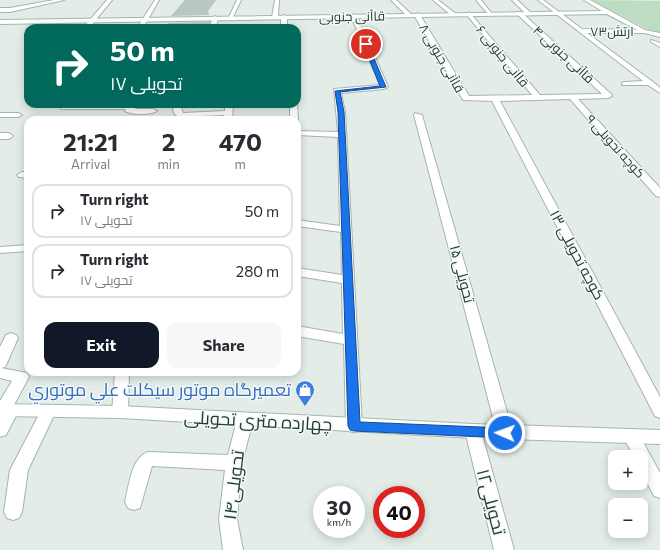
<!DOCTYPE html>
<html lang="en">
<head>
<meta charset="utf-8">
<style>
	body { margin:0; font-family:Commissioner,Cairo,sans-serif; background:#f7f7f7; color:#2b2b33; height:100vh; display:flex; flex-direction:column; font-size:15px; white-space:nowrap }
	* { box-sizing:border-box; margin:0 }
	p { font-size:13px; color:#7c7c81 }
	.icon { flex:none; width:22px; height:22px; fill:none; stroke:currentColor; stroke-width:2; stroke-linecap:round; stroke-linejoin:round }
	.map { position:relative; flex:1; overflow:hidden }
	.details { position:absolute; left:24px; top:116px; width:277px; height:260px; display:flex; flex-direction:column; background:#fff; border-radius:12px; box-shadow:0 2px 10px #0003 }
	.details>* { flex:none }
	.guide { position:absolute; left:24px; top:24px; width:277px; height:84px; border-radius:12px; box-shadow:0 2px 10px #0003; background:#00695c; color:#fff; overflow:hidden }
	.buttons { position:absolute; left:608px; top:450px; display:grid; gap:8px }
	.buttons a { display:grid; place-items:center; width:40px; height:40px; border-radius:8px; background:#fff; box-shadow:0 2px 10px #0003; font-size:20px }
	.speed { position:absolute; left:313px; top:486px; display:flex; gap:8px; font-size:20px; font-weight:700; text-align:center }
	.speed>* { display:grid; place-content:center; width:52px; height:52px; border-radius:50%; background:#fff; box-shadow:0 2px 10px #0003; line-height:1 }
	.speed small { font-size:10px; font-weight:400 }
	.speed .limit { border:6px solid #d22; background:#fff; color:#111 }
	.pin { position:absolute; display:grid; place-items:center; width:34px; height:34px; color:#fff; margin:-17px; border:2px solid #fff; border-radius:50%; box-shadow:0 1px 4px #0007 }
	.me { position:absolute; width:44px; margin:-22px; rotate:272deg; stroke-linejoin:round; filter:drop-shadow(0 0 3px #0008) }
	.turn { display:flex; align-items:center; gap:14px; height:84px; padding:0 20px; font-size:18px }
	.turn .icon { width:52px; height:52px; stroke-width:2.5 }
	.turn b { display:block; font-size:28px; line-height:34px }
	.eta { display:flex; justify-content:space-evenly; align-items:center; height:68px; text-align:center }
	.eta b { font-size:24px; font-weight:700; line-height:28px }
	.action { display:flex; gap:8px; margin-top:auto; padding:8px 20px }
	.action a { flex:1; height:46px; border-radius:12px; background:#111827; color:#fff; font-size:16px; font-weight:700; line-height:46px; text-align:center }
	.action a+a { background:#f7f7f7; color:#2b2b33 }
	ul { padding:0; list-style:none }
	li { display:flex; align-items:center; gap:12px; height:54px; margin:0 8px 6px; padding:0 12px; border:2px solid #e1e1e2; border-radius:12px }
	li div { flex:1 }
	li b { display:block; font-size:15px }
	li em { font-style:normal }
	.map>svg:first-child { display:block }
	.green { fill:#bcddc2 }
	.building { fill:#b8c7c0 }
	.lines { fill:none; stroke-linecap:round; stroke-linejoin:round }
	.street-casing { stroke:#a6b4ae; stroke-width:2 }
	.secondary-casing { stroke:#a1b8ae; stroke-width:2 }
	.street { fill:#fff; fill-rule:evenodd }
	.secondary { fill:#fff; fill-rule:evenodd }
	.route { fill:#1a73e8; stroke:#114b97 }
	.labels { text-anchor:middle; stroke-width:3; stroke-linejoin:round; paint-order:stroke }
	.far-street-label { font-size:13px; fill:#233d34; stroke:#f3f9f6 }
	.street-label { font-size:15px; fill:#233d34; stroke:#f3f9f6 }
	.near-shop-label { font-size:18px; fill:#366cbe; stroke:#f3f9f6; text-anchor:end }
	.near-street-label { font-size:18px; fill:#233d34; stroke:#f3f9f6 }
</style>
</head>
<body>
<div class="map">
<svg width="660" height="550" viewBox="0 0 660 550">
	<rect width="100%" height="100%" fill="#e3ece7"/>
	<path class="green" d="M592,0L660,1V33L649,30Z"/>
	<path class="building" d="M185,0H216L208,11L209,15L171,16Z
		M210,22L209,28H170L168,23Z"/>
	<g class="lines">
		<defs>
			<path id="street" d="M54,0H64L10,12H0V8H10Z
				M107,0H112L89,28H83Z
				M155,0H159L143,28H137Z
				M237,0H241L232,19H228Z
				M275,0H279L278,17L275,19L272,17Z
				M391,0H396L411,14V16H407Z
				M433,0H438L456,14L451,15Z
				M476,0H481L493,15H489Z
				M512,0H517L530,12V14H526Z
				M538,0H543L582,29L646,30L644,33H587L653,82L660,88V93L648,85H622V83L624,82L643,81Z
				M517,12H521L611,94L612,96L608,98L578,99L660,188V197L656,196L570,99L500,101L660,397V418L655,416L492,101L463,100L414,15L417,13L420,15L469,96L532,95L467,15L469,12L540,95L602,94L517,14Z
				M354,14L357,16L388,87L384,89L341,93L345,112L362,426L360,431L354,432L348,431L346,426L344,344L297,336V326L343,334L342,283L297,276V268L342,275L341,232L297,226V220L340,226L338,137L297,135V131L338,132L334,89L380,85L351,16Z
				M284,15L287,17V28H281V17Z
				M215,16L218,18L216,28H210L212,18Z
				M651,40L660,43V47L651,42Z
				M297,103L298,120L297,121V120H290V104Z
				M172,104H180L183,113L225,111V104H233L232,120H224V115L178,117L174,113Z
				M61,105H132L136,107L135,109H153L157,111C151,115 131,115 125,111L126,109H61Z
				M0,113H18L22,115L18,117H0Z
				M415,113L422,115L513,433L511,438L505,440L499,438L497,433L414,115Z
				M0,133H9L13,136L9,139H0Z
				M22,172H28V178L19,177L17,175Z
				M28,245V251L0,253V247Z
				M11,333L16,335L18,338L7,363L5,367L1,368L27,373L29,377L14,405L19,410L6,435L0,437V401L12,381L0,378V347L6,335Z
				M115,372H129L128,412L125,416L120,418L115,416L112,412Z
				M48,405L53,407L56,411L28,470L22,512L19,518L13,520L7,518L4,512L10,470L43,407Z
				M245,414L251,416L253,420L242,463L237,519L243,550H223L219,519L225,470L152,466L140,508L134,510L128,508L125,502C129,486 131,458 148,452L228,455L237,420L239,416Z
				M473,424L479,426L481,431L514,550H494L465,431L467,426Z
				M631,429L637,431L660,473V498L654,496L641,471V457H634L623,436L625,431Z"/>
			<path id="secondary" d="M584,0H590L645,30L660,33V37L641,32L607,14L0,24V20L602,11Z
				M0,404L120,406L473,424L660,430V444L473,438L120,418L0,416Z"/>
		</defs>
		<use href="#street" class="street-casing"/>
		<use href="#secondary" class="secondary-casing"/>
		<use href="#street" class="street"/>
		<use href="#secondary" class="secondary"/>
	</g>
	<path class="route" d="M366,43L368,44L386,87L340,92L344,112L360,422L505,428L510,429L511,433L510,436L505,438L354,431L350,430L348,426L338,112L335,91L380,86L363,44Z"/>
	<defs>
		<symbol id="shop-pin" viewBox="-11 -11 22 30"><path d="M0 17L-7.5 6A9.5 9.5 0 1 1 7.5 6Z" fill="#3f7fe0" stroke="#f3f9f6"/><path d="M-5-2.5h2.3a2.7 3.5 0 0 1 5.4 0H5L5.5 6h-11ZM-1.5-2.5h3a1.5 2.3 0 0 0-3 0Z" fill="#fff"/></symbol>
	</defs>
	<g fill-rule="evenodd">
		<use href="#shop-pin" x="294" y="379" width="22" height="30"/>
	</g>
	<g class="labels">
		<g class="far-street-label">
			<text transform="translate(352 16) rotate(-1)" y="5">قاآنی جنوبی</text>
			<text x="612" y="36">ارتش۷۳</text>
			<text transform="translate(564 54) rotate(43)" y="5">قاآنی جنوبی ۴</text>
			<text transform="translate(503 56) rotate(51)" y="5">قاآنی جنوبی ۶</text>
			<text transform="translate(442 58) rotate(60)" y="5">قاآنی جنوبی ۸</text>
			<text transform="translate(616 146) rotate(48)" y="5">کوچه تحویلی ۹</text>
		</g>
		<g class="street-label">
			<text transform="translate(577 255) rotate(62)" y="5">کوچه تحویلی ۱۳</text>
			<text transform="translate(462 274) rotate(75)" y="5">تحویلی ۱۵</text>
		</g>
		<g class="near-shop-label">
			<text x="291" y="396">تعميرگاه موتور سيكلت علي موتوري</text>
		</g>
		<g class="near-street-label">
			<text transform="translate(258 421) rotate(3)" y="6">چهارده متری تحویلی</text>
			<text transform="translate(234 485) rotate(-83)" y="6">تحویلی۱۴</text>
			<text transform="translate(491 502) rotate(75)" y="6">تحویلی۱۲</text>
		</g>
	</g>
</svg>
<div class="buttons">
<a>+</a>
<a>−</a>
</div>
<div class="speed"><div>30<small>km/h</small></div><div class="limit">40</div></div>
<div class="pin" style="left:366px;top:44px;background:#d93025"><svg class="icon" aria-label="arrive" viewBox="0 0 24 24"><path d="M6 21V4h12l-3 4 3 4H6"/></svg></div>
<svg class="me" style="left:505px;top:433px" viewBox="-20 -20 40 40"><circle r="17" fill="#1a73e8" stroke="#fff" stroke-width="3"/><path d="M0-11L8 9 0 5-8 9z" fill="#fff"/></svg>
<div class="guide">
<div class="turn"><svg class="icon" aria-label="right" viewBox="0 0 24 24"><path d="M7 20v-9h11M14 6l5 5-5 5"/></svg><div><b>50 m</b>تحویلی ۱۷</div></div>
</div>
<section class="details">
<div class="eta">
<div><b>21:21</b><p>Arrival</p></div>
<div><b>2</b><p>min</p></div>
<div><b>470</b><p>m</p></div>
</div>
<ul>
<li><svg class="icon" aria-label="right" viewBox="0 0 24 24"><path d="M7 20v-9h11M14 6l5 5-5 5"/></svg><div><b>Turn right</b><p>تحویلی ۱۷</p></div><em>50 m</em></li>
<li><svg class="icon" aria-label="right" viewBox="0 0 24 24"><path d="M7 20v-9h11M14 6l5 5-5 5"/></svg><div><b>Turn right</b><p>تحویلی ۱۷</p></div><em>280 m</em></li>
</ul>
<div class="action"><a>Exit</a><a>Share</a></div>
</section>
</div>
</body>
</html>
